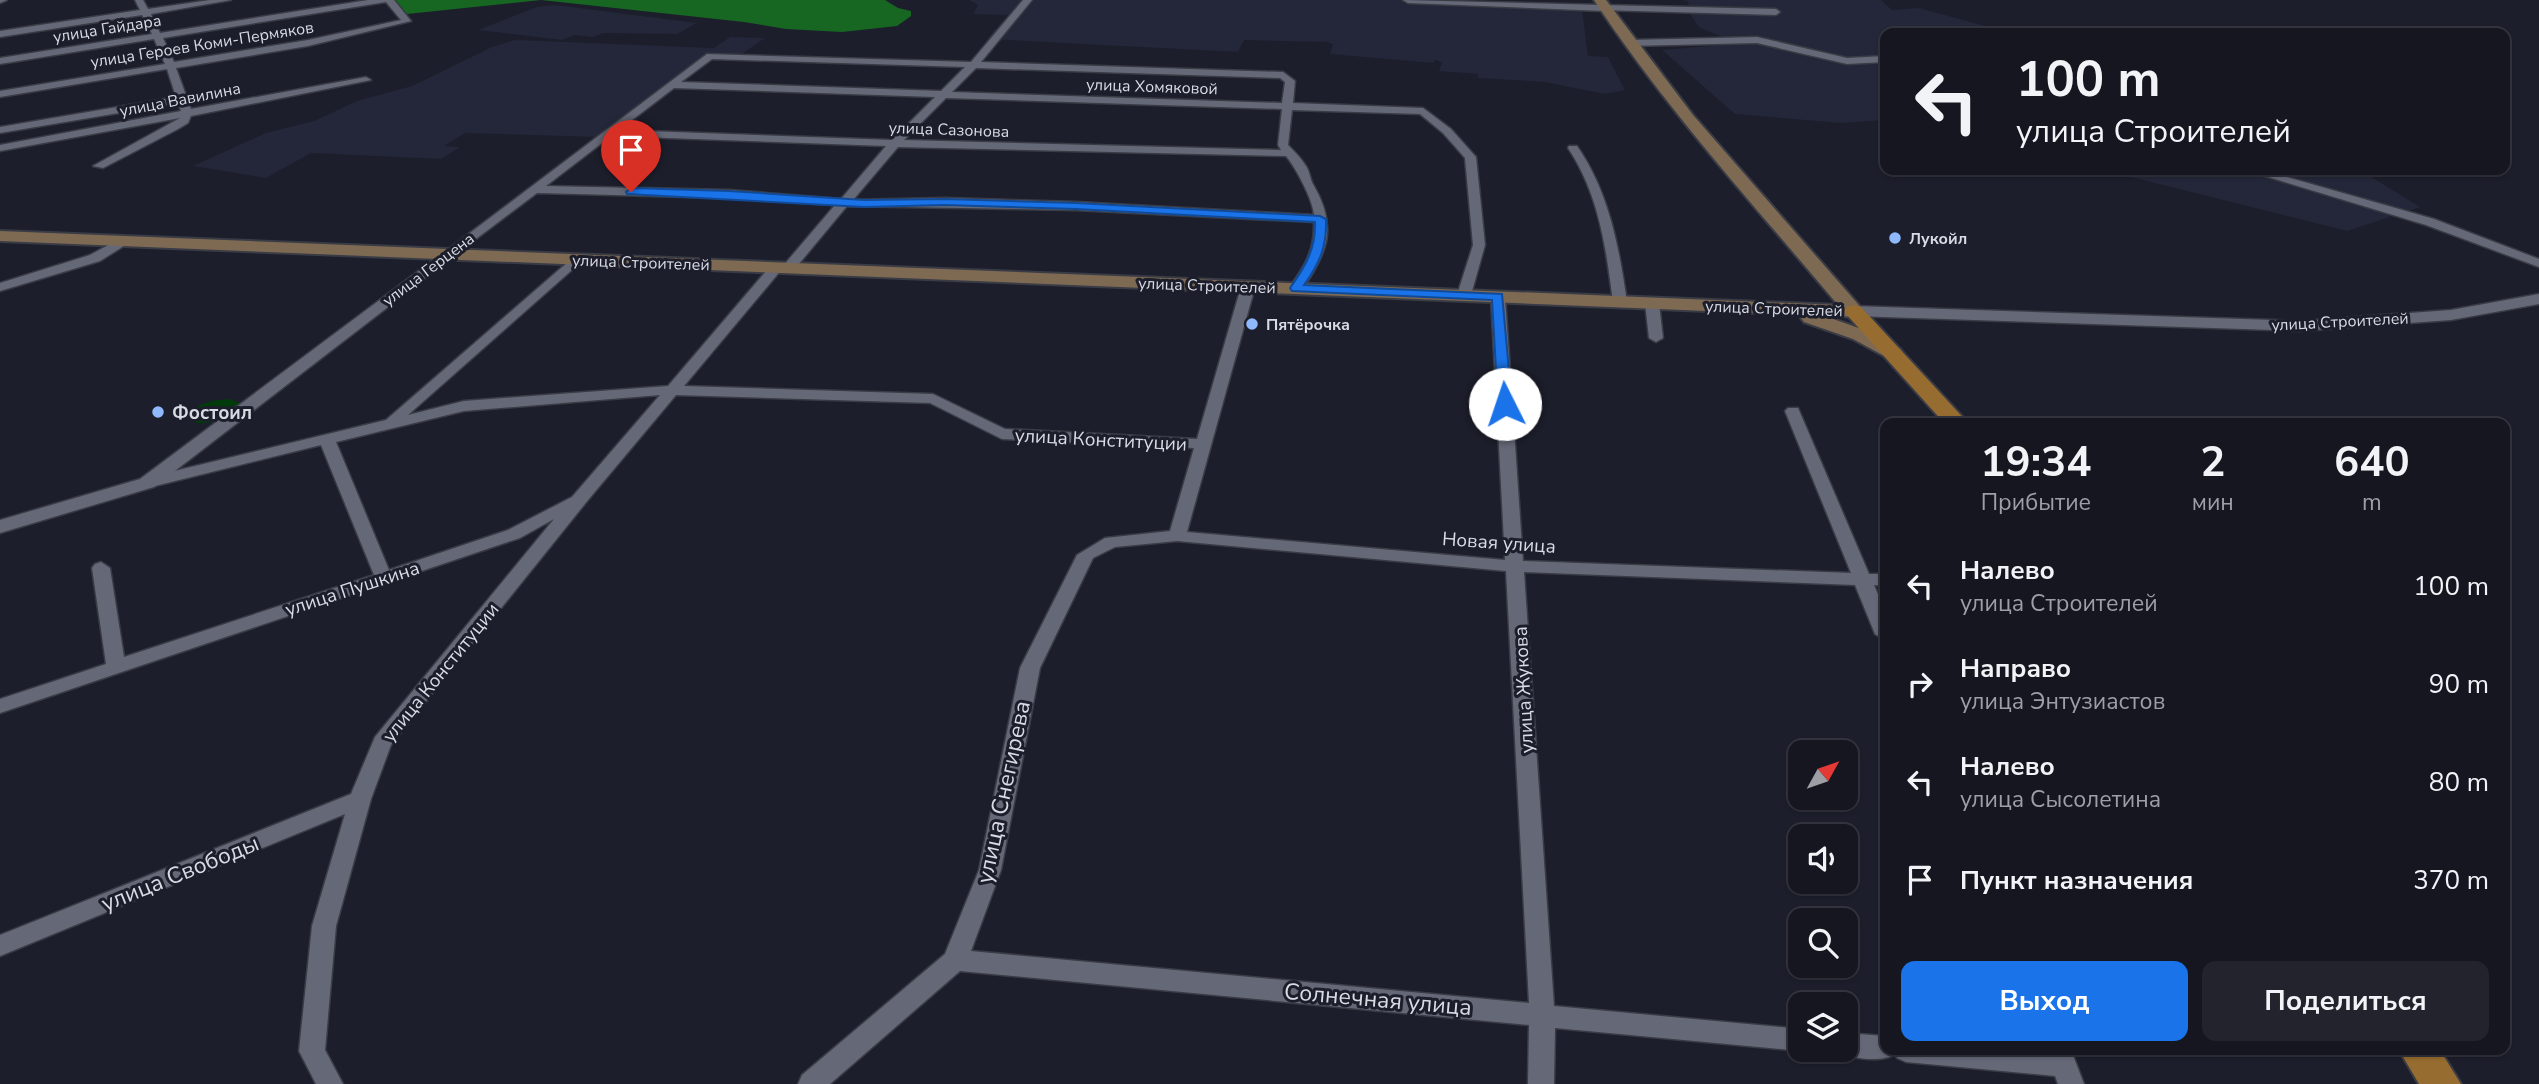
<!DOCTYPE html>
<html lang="ru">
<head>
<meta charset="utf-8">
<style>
	body { margin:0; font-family:"Nunito Sans",sans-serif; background:#22232d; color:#f1f3f6; height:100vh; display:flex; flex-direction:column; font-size:26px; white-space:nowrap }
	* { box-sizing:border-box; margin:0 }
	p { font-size:23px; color:#9d9fa5 }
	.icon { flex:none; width:38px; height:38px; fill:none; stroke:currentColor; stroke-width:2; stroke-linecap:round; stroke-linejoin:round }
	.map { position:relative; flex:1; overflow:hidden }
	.side { position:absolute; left:1880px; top:418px; width:630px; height:637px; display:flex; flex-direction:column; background:#151620; border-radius:14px; box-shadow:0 2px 5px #0004,0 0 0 2px #34353e }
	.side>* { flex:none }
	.banner { position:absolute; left:1880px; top:28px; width:630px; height:147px; border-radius:14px; box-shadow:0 2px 5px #0004,0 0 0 2px #34353e; background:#151620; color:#f1f3f6; overflow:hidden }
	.needle { width:46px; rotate:50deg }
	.controls { position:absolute; left:1788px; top:740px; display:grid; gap:14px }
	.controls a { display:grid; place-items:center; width:70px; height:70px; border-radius:14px; background:#151620; box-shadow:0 2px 5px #0004,0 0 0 2px #34353e; font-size:35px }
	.pin { position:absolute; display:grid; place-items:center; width:60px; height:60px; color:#fff; margin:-72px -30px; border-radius:50% 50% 50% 0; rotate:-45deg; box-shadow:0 0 7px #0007 }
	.pin .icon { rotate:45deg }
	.me { position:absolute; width:77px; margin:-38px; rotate:356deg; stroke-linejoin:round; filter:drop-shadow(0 0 5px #0008) }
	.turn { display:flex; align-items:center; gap:24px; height:147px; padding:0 21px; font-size:32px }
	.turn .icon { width:91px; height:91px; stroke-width:2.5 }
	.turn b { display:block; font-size:49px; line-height:60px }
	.eta { display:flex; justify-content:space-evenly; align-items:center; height:119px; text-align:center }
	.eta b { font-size:42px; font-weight:700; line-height:49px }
	.primary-button { display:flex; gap:14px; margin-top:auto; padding:14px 21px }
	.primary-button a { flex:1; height:80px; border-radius:14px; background:#1a73e8; color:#fff; font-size:28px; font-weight:700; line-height:80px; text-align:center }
	.primary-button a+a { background:#22232d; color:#f1f3f6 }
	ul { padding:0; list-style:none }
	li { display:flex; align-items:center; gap:21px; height:98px; padding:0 21px }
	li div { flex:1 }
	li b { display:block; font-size:26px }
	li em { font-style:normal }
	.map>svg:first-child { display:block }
	.built { fill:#232739 }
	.green { fill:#023b0b }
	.forest { fill:#176722 }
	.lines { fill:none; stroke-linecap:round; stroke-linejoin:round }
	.minor-casing { stroke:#393b45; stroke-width:3 }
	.tertiary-casing { stroke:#393b45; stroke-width:3 }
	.secondary-casing { stroke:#393b45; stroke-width:4 }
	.primary-casing { stroke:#393b45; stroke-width:4 }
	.minor { fill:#656877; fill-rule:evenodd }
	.tertiary { fill:#656877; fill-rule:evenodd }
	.secondary { fill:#7e6a53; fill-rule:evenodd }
	.primary { fill:#966c30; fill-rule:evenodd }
	.route { fill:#1a73e8; stroke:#114b97; stroke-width:2 }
	.poi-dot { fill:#90b8fd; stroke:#1c1e2b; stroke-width:2.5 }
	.labels { text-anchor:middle; stroke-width:6; stroke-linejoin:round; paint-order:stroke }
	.far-street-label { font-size:16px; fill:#d9dbe4; stroke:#1c1e2b }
	.far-poi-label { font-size:16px; font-weight:bold; fill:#d9dbe4; stroke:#1c1e2b; text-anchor:start }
	.poi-label { font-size:19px; font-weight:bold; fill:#d9dbe4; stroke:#1c1e2b; text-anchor:start }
	.street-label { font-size:19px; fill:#d9dbe4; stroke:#1c1e2b }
	.near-street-label { font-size:23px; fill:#d9dbe4; stroke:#1c1e2b }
</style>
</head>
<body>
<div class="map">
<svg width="2539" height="1084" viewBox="0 0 2539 1084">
	<rect width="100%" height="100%" fill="#1c1e2b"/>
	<path class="built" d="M969,0H1431L1570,5L1582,9L1588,56L1608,57L1625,90L1605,94L1545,82L1478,78V74L1439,71L1442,62L1435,60L1433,63L1330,54L1333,44L1327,42L1244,40L1238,52L987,39L1008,15L973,14L978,5Z
		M1682,0H1881L1892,10L1919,8L2011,33H1885V120L1841,123L1735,114L1662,50L1732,44L1728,39L1700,28L1689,13L1688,1Z
		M555,5L697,23L677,34L603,33L593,37L575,35L562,40L478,30L537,7Z
		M730,37L765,38L739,56L707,55L600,137L465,133L444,146L460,147L441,159L311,153L266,178L193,166L266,133L314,121L357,101L412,86L492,47L515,40L714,48Z
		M2103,170H2360L2420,207L2347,231Z"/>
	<path class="green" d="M229,399L240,403V407C225,417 205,430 187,419C192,403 214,400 229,399Z"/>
	<path class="forest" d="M394,0H885L898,8L911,11V16L897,26L842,32L786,29L744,22L541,0L407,14Z"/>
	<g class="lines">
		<defs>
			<path id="minor" d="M135,0H143L148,9L210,0H231L151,14L160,33L368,0H394L411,21L308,46L176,68L191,109L366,77L371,80L191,116L188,123L178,129L103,168L93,166L180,118L0,151V145L181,111L178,103L0,133V127L176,97L167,69L0,97V91L165,64L154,39L0,64V58L152,34L142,15L0,37V31L140,10ZM386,2L401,20L308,40L174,62L163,38Z
				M1023,0H1032L981,62L1283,72L1295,81L1293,103L1423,108L1451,129L1476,157L1485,245L1471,295L1464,299L1457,295L1473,245L1465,158L1443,133L1420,114L1292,110L1288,145C1294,151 1301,158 1306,166C1310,172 1310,180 1314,186C1338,228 1327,254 1301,291H1291L1289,288C1305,266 1315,250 1314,222L1076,210L847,206L793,271L782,269L684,386L933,394L1005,429L1197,439L1241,287L1248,283L1255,287L1187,532L1505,560L1491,297L1498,293L1505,297L1523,561L1851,573L1785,411L1788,408H1798L1869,574H1885V586L1874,585L1885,611V640L1875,634L1855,585L1524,572L1554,1006L1801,1029V1050H1805L1801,1051L1555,1028L1554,1084H1528L1529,1025L960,971L830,1084H798L802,1075L945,954L979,870L1020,668L1077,555L1105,538L1170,531L1194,448L1002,439L930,403L676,395L588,500L391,745L371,799L336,926L325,1050L343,1084H316L299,1051L312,926L345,814L0,956V935L351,794L375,737L554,519L520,538L0,713V699L106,664L92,568L95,564L101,562L110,568L124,657L374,575L321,445L147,488L139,483L141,479L386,420L576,255L582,259L581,262L408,415L464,401L668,386L772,264L783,266L835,205L729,198L537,193L452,257L442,254L707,54L971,62ZM712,59L965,67L941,91L681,82ZM976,68L1280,78L1285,82L1282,103L952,92ZM674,88L935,97L892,140L619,130ZM946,98L1282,109L1278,145L1281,150L904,140ZM611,136L886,146L841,199L729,190L546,186ZM898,147L1286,156C1296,168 1313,200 1314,215L1076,202L945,198L853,200ZM660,395L572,497L508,530L389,570L336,442L464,411ZM1177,541L1506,571L1529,1003L971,951L1001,870L1040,668L1093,558L1115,547Z
				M1603,5L1776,9L1780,12L1776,15L1600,10Z
				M1757,37L1847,58L1885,56V62L1847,64L1757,43L1629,46L1624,43L1629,40Z
				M1569,146H1577C1609,192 1619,247 1627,302L1625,305H1615L1613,302C1606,248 1599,194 1568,148Z
				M2245,170H2262L2434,219L2539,259V267L2426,225Z
				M123,237L129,241L127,244L100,261L0,291V283L90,255Z
				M1652,299L1659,303L1663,338L1656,342L1649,338L1645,303Z
				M1846,1033L1885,1036V1050H2071L2084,1084H2058L2055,1076L1906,1062L1897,1058L1895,1054C1883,1063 1848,1059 1836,1050H1846Z"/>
			<path id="tertiary" d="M0,0H7L0,3Z
				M1403,0L1603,5L1608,8L1603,11L1408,3Z
				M448,249L453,251V257L154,487L0,533V520L140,479Z
				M2539,294V304L2451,320L2300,331L1854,316L1846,311L1854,306L2300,321L2451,310Z"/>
			<path id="secondary" d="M1594,0H1606L1693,115L1864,311L1854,317L1822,315L1867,331L1900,349L1903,353L1900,357H1886L1853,339L1804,322L1801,318L1804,315L0,241V231L1838,305C1754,205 1666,109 1594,0Z"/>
			<path id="primary" d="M1854,305L1861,307L1969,424H1945L1847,315L1844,311L1847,307Z
				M2399,1050H2440L2461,1084H2419Z"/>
		</defs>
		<use href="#minor" class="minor-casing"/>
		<use href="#tertiary" class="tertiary-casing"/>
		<use href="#secondary" class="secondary-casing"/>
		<use href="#primary" class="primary-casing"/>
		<use href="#minor" class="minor"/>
		<use href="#tertiary" class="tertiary"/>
		<use href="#secondary" class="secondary"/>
		<use href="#primary" class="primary"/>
	</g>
	<path class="route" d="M631,188L729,191L864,200L945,199L1076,203L1320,216L1326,219C1327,246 1320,263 1304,285L1502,294L1512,404L1505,409L1498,404L1492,300L1292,291L1290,288C1305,267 1316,249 1315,222L1076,209L945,205L864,207L627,194L626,192Z"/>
	<g class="poi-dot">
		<circle cx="1895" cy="238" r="7"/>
		<circle cx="1252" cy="324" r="7"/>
		<circle cx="158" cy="412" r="7"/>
	</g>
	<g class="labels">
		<g class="far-street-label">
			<text transform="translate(107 28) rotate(-9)" y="6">улица Гайдара</text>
			<text transform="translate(202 44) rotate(-9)" y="6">улица Героев Коми-Пермяков</text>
			<text transform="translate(1152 86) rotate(2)" y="6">улица Хомяковой</text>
			<text transform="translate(180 99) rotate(-11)" y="6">улица Вавилина</text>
			<text transform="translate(949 129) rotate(2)" y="6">улица Сазонова</text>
			<text transform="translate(641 262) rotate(2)" y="6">улица Строителей</text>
			<text transform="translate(428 269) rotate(-37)" y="6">улица Герцена</text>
			<text transform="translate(1207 285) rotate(2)" y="6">улица Строителей</text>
			<text transform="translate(1774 308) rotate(2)" y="6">улица Строителей</text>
			<text transform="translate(2340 321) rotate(-3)" y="6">улица Строителей</text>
		</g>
		<g class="far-poi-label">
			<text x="1909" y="244">Лукойл</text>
			<text x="1266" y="330">Пятёрочка</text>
		</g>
		<g class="poi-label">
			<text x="172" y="419">Фостоил</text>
		</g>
		<g class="street-label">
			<text transform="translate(1101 439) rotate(3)" y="7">улица Конституции</text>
			<text transform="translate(1499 542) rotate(4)" y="7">Новая улица</text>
			<text transform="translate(352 588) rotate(-18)" y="7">улица Пушкина</text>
			<text transform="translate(440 672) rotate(-51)" y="7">улица Конституции</text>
			<text transform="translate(1523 690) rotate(-93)" y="7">улица Жукова</text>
		</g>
		<g class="near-street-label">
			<text transform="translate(1003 792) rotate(-78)" y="8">улица Снегирева</text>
			<text transform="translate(180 873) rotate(-22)" y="8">улица Свободы</text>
			<text transform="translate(1378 999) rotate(5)" y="8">Солнечная улица</text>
		</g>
	</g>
</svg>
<div class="controls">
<a><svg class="needle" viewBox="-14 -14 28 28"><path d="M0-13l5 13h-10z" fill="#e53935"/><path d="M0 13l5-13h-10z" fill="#9d9fa5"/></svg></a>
<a><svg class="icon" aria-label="sound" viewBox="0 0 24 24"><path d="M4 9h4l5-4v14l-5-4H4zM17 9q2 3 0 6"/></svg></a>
<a><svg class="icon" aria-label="search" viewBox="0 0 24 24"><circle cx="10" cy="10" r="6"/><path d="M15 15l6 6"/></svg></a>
<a><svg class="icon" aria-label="layers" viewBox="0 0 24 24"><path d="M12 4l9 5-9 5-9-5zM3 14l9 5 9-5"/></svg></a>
</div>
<div class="pin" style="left:631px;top:192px;background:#d93025"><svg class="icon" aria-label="arrive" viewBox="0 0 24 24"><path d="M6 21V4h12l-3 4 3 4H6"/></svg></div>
<svg class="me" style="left:1505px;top:404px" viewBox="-20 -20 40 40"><circle r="19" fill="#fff"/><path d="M0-13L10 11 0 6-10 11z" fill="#1a73e8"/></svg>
<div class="banner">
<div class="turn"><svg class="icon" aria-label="left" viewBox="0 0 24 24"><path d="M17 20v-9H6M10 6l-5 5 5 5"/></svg><div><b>100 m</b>улица Строителей</div></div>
</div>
<section class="side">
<div class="eta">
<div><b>19:34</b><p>Прибытие</p></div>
<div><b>2</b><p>мин</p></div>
<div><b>640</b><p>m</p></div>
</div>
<ul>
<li><svg class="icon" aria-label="left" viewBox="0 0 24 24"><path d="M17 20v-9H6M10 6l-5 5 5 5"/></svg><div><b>Налево</b><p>улица Строителей</p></div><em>100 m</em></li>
<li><svg class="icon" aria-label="right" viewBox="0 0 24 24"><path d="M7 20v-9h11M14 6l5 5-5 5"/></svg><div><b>Направо</b><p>улица Энтузиастов</p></div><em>90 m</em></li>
<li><svg class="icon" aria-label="left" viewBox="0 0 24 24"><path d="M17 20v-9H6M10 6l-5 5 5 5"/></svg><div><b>Налево</b><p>улица Сысолетина</p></div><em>80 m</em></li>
<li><svg class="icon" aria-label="arrive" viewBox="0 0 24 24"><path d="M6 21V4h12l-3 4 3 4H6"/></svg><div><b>Пункт назначения</b></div><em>370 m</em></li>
</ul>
<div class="primary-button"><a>Выход</a><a>Поделиться</a></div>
</section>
</div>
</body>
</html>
